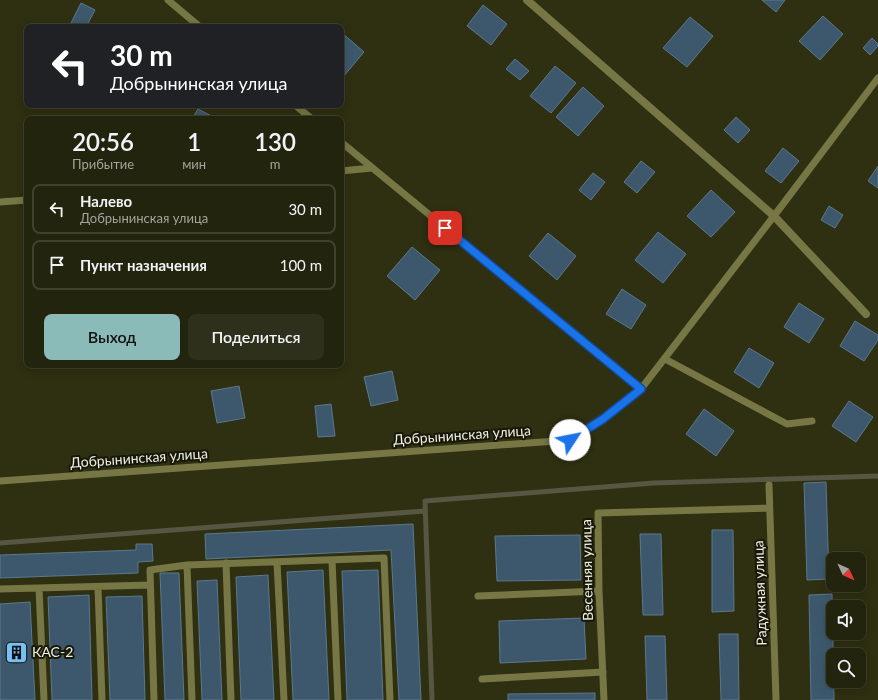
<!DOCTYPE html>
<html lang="ru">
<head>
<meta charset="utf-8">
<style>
	body { margin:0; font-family:Lato,sans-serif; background:#2f301b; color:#f1f3f6; height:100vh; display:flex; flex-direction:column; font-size:15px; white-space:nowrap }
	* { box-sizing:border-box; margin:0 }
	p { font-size:13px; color:#a3a49d }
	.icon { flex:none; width:22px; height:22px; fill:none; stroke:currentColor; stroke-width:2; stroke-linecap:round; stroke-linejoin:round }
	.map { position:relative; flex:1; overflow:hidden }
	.details { position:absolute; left:24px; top:116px; width:320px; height:252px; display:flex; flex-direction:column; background:#23240d; border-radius:8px; box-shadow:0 2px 10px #0003,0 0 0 1px #40412e }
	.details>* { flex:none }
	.top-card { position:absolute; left:24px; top:24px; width:320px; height:84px; border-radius:8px; box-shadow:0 2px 10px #0003,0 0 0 1px #40412e; background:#202124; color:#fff; overflow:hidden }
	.needle { width:26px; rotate:134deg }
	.buttons { position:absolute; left:826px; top:552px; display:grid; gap:8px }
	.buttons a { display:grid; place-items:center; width:40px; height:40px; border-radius:8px; background:#23240d; box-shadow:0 2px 10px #0003,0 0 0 1px #40412e; font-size:20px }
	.pin { position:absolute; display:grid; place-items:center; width:34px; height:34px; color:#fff; margin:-17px; border-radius:8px; box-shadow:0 2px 6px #0006 }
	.me { position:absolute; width:44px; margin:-22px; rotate:56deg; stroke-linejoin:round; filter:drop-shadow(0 0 3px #0008) }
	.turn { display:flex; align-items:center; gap:14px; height:84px; padding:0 20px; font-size:18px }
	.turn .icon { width:52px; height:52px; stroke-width:2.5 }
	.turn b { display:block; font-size:28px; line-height:34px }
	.eta { display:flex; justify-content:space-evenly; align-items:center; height:68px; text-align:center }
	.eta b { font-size:24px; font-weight:600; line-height:28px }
	.button { display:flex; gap:8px; margin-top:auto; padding:8px 20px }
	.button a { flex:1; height:46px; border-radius:8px; background:#8bbbb9; color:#111; font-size:16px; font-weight:600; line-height:46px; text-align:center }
	.button a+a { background:#2f301b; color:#f1f3f6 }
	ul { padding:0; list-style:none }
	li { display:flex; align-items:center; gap:12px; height:50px; margin:0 8px 6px; padding:0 12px; border:2px solid #40412e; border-radius:8px }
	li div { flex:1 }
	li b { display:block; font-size:15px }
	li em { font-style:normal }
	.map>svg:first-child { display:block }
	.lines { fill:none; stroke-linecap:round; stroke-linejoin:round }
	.stream { stroke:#565643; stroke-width:5 }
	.building { fill:#3d586d; stroke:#5b788e }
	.service { stroke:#767744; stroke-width:7 }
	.minor { stroke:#767744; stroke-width:8 }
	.route-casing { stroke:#114b97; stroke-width:10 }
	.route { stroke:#1a73e8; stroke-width:7 }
	.labels { text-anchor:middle; stroke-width:4; stroke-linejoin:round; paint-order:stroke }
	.street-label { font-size:14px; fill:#eff0df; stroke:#17170a }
	.poi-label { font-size:14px; fill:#eff0df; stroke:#17170a; text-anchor:start }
</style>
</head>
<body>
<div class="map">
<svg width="878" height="700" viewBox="0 0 878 700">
	<rect width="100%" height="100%" fill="#2f3011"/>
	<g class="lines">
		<path class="stream" d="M0,543L425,511
			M432,700L425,501L654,483L878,476"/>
	</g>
	<path class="building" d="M762,0H785L776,12Z
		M81,3L95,10L86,27H69Z
		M483,5L507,24L491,45L467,26Z
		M823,16L843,34L820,60L799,41Z
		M690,17L713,36L687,67L663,48Z
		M341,32L364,52L343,77L341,76Z
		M872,38L878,44V46L870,55L863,48Z
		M515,59L529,71L520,80L506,69Z
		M555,66L576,83L551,113L530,96Z
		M583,87L604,106L578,136L556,117Z
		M198,109L217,119H192Z
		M736,117L750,130L738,143L724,130Z
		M783,148L799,161L781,183L765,171Z
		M641,161L655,172L637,193L624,182Z
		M878,166V188L868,181Z
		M593,173L605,182L591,200L579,190Z
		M711,190L735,212L711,237L687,216Z
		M829,206L843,215L835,228L821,220Z
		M658,232L686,254L663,283L635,260Z
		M548,233L576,256L557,280L529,256Z
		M412,247L440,270L415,300L387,276Z
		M622,289L646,305L631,329L606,314Z
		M799,303L824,319L809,343L784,327Z
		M855,321L878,335V340L864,361L840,346Z
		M749,348L774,363L759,388L734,372Z
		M392,371L398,400L371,406L364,377Z
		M239,386L245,418L217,423L211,391Z
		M849,401L873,417L856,442L832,426Z
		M331,404L335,436L318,437L315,406Z
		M704,409L734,431L716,456L686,434Z
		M826,482L829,579L807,580L804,483Z
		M413,524L421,700H399L391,550L206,559L205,534Z
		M712,530H733L734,611L712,612Z
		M640,534H661L663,615H643Z
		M580,535L581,580L497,581L495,536Z
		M136,544H152L153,561L138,562V573L0,578V555L136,550Z
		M323,570L329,700H293L287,572Z
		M378,570L383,700H347L342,571Z
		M160,573H179L184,700H165Z
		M268,575L274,700H241L236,577Z
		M217,580L222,700H202L197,581Z
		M832,594L834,700H811L809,595Z
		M89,595L92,700H52L48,597Z
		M142,596L145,700H110L106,597Z
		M30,602L35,700H0V604Z
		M584,618L586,659L500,663L499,621Z
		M719,634H738L739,700H721Z
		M645,636H665L667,700H647Z
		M595,693V700H508V694Z"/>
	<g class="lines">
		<path class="service" d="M168,0L200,27
			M295,105L312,119
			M341,171L372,168
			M0,202L27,200
			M665,359L787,424L812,421
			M641,389L774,216L878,78
			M0,481L570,440L603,419L641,389L341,142
			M769,485L776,700
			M332,560L338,700
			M277,562L284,700
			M226,563L231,700
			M187,565L192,700
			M98,587L102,700
			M39,588L44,700
			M0,589L150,585
			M478,596L599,591
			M482,679L603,672
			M154,700L150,570L187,565L384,558L390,700
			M604,700L599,591L598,513L769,508"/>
		<path class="minor" d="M527,0L774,216L866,314"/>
	</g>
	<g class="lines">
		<defs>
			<path id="route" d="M445,228L641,389L603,419L570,440"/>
		</defs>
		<use href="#route" class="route-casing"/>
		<use href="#route" class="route"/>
	</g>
	<defs>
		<symbol id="building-square" viewBox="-11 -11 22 22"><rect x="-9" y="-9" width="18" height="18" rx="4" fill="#75c0f6" stroke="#17170a"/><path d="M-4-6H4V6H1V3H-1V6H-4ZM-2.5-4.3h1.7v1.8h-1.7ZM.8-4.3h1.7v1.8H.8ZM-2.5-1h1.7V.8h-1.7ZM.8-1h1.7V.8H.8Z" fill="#111"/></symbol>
	</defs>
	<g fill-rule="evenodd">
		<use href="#building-square" x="4" y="640" width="25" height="25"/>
	</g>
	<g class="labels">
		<g class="street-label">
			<text transform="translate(462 435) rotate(-4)" y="5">Добрынинская улица</text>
			<text transform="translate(139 458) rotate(-4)" y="5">Добрынинская улица</text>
			<text transform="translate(587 570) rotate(-91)" y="5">Весенняя улица</text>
			<text transform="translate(760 593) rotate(-92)" y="5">Радужная улица</text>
		</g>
		<g class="poi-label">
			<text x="32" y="657">КАС-2</text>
		</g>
	</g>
</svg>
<div class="buttons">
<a><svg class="needle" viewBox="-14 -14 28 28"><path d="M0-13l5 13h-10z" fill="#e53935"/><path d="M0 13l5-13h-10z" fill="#a3a49d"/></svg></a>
<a><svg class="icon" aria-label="sound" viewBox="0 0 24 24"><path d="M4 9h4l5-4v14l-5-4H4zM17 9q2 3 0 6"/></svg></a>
<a><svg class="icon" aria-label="search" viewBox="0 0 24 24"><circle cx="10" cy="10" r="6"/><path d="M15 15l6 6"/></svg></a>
</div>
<div class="pin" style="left:445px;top:228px;background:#d93025"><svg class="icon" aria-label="arrive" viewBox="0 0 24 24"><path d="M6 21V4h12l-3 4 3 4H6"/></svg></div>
<svg class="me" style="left:570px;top:440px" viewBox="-20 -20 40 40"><circle r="19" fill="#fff"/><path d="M0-13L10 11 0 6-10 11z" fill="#1a73e8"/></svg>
<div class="top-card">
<div class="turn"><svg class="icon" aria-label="left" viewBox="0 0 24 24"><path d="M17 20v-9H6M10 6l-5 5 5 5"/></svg><div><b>30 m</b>Добрынинская улица</div></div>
</div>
<section class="details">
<div class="eta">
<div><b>20:56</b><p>Прибытие</p></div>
<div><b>1</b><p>мин</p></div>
<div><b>130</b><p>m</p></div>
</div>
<ul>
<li><svg class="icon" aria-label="left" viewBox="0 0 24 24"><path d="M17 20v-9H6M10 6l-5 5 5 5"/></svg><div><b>Налево</b><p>Добрынинская улица</p></div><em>30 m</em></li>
<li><svg class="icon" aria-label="arrive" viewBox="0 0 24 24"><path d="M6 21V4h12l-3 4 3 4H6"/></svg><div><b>Пункт назначения</b></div><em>100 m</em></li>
</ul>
<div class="button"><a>Выход</a><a>Поделиться</a></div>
</section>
</div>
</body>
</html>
